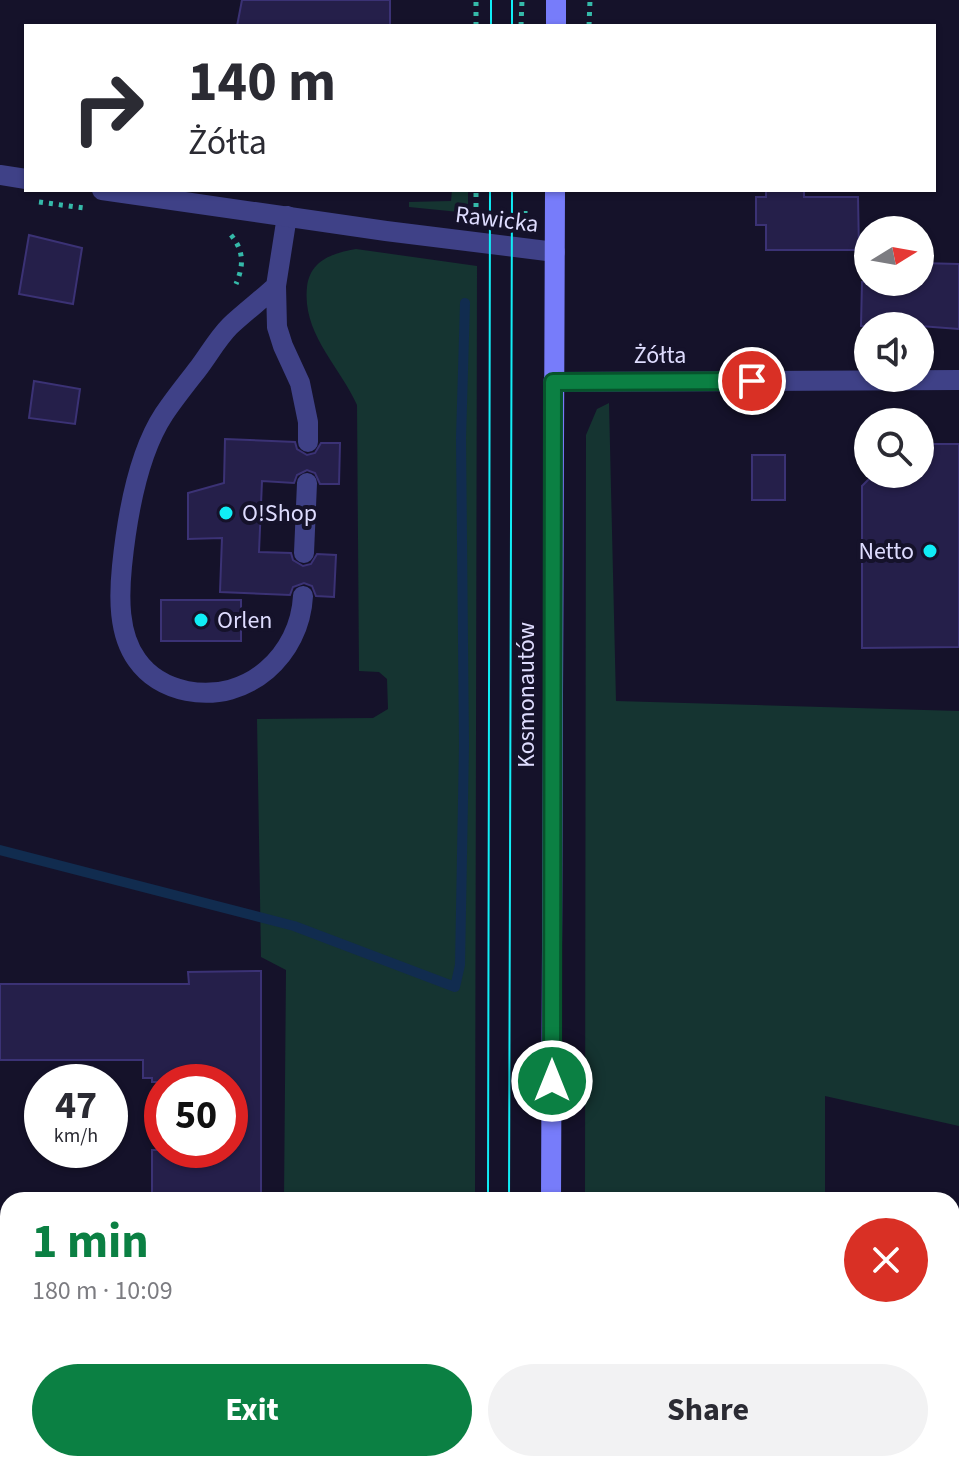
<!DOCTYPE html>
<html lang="en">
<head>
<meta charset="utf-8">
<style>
	body { margin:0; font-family:"Source Sans 3",sans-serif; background:#f2f2f3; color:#2b2b33; height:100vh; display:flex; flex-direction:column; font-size:30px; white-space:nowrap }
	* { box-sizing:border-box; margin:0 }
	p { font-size:26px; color:#7c7c81 }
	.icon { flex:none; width:44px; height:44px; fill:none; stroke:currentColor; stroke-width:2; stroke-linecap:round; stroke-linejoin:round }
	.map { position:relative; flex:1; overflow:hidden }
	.sheet { position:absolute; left:0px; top:1192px; width:960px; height:280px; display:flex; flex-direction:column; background:#fff; border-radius:24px 24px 0 0; box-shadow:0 2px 6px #0004 }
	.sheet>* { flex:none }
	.guide { position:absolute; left:24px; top:24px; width:912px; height:168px; border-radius:0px; box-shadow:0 2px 6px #0004; background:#fff; color:#2b2b33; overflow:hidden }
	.needle { width:52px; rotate:79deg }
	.controls { position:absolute; left:854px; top:216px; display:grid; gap:16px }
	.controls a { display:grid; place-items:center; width:80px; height:80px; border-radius:50%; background:#fff; box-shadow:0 2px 6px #0004; font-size:40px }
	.speed { position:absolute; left:24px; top:1064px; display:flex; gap:16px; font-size:40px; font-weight:700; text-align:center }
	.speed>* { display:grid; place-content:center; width:104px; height:104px; border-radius:50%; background:#fff; box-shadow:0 2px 6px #0004; line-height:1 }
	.speed small { font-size:20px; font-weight:400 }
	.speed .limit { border:12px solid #d22; background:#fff; color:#111 }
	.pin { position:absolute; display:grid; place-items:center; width:68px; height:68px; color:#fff; margin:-34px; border:4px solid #fff; border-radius:50%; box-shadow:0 2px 8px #0007 }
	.me { position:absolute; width:88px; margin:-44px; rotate:0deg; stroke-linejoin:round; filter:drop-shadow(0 0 6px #0008) }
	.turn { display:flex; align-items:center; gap:28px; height:168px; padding:0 32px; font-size:36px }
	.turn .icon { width:104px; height:104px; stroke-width:2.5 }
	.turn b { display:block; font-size:56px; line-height:68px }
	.round { display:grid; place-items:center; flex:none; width:84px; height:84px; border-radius:42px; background:#f2f2f3 }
	.head { display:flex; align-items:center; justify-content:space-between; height:136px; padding:0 32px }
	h1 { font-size:48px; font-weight:700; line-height:60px; color:#0b8043 }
	.button { display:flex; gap:16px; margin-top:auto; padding:16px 32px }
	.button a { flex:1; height:92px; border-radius:48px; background:#0b8043; color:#fff; font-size:32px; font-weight:700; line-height:92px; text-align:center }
	.button a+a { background:#f2f2f3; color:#2b2b33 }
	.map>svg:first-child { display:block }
	.green { fill:#153431 }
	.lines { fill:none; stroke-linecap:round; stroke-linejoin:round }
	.stream { stroke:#112c4f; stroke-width:10 }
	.building { fill:#251f4a; stroke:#3b3275; stroke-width:2 }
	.path { stroke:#35b9a9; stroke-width:5; stroke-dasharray:4 6; stroke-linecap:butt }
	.service { stroke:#3f4187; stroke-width:20 }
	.minor { stroke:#3f4187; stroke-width:20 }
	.secondary { stroke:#777cfa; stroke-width:20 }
	.tram { stroke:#10edf6; stroke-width:2 }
	.route-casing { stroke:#07532c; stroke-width:20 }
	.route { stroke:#0b8043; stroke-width:14 }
	.poi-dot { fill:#10edf6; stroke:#15122a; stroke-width:3 }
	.labels { text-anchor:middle; stroke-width:8; stroke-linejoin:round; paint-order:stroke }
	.street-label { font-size:24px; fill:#dedcfe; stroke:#15122a }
	.poi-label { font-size:24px; fill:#dedcfe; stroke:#15122a; text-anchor:start }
</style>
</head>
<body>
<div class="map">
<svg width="959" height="1472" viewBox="0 0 959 1472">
	<rect width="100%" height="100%" fill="#15122a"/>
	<path class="green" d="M452,190H468V204L459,212L409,207V202L451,201Z
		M356,249L477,266L475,1200H284L286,970L261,957L257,719L373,718L388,709L387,679L379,672L359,671L357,405C339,365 302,334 307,287C310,260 333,253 356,249Z
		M609,403L616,701L959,711V1126L825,1096V1200H585L586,435L597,409Z
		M0,1426L8,1427V1464H477V1472H0Z
		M584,1464H823V1472H584Z"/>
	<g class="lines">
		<path class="stream" d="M0,850L294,926L455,987L460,965L464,745L461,438L465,303"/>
	</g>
	<path class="building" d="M242,0H390V26H237Z
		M766,190H804V197H858L859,250H766V225H756V197H766Z
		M29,235L82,248L73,304L19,294Z
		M920,263L959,264V329L920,326H861L862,282H920Z
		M34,381L80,389L75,424L29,418Z
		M225,439L295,442L297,449L307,455L315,453L321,443H340L339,484H320L315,473L307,470L297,475L294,483L262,481L259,552L291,553L293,560L303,566L311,564L317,554L336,555L334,597L316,596L312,586L304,583L293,587L290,595L220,592L222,538L188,539V493L224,483Z
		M920,444H959V647L862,648V486L874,474H920Z
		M752,455H785V500H752Z
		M161,600H241V641H161Z
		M261,971V1200H152V1150H230V1082H152V1078H143V1060H0V984H189L188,972Z"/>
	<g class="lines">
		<path class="path" d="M476,26V0
			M521,26L522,0
			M589,26L590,0
			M39,202L84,208
			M516,213L525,214V211
			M476,217V190
			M231,235C244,251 244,265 236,284"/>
		<path class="service" d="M276,286L287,216
			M304,553L307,483
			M303,596C300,655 248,703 187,691C168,687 149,677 137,660C118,634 119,596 122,566C127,517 137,455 164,414C174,399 186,384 197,370C208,356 217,339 230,326C245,312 261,300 276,286L277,327L283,346L300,383L308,422V442
			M0,1401L8,1402"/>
		<path class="minor" d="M0,175L26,179
			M102,190L386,231L555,252
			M553,382L959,380"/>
		<path class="secondary" d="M556,0V26
			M551,1200L555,190
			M550,1472V1464"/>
		<path class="tram" d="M491,26V0
			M512,26V0
			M488,1200L490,190
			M509,1200L512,190
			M487,1472V1464
			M508,1472V1464"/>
	</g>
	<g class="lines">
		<defs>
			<path id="route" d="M552,1081L553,382L752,381"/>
		</defs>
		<use href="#route" class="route-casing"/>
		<use href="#route" class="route"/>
	</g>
	<g class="poi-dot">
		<circle cx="226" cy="513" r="8"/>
		<circle cx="930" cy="551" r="8"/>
		<circle cx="201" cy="620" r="8"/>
	</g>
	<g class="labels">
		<g class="street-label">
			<text transform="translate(497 219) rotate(7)" y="8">Rawicka</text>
			<text x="660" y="363">Żółta</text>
			<text transform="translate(526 695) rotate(-90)" y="8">Kosmonautów</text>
		</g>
		<g class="poi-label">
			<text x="242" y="521">O!Shop</text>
			<text x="914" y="559" text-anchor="end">Netto</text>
			<text x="217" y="628">Orlen</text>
		</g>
	</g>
</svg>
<div class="controls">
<a><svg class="needle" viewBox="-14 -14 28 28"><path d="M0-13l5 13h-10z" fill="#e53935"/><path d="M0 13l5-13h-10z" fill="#7c7c81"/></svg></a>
<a><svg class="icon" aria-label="sound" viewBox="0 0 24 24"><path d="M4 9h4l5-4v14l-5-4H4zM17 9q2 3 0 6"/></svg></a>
<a><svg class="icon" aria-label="search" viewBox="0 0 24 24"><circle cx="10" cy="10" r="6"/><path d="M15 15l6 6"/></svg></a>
</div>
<div class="speed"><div>47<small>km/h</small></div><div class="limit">50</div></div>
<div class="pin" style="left:752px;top:381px;background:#d93025"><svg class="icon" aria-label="arrive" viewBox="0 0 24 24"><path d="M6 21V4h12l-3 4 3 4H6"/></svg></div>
<svg class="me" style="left:552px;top:1081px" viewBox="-20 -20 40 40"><circle r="17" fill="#0b8043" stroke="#fff" stroke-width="3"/><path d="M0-11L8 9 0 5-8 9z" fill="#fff"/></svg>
<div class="guide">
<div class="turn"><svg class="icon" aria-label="right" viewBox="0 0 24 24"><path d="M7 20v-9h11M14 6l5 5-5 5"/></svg><div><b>140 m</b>Żółta</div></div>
</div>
<section class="sheet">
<div class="head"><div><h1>1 min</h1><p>180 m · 10:09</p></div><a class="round" style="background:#d93025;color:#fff"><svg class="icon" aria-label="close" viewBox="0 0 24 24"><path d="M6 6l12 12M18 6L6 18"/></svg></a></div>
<div class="button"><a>Exit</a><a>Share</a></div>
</section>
</div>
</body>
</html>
